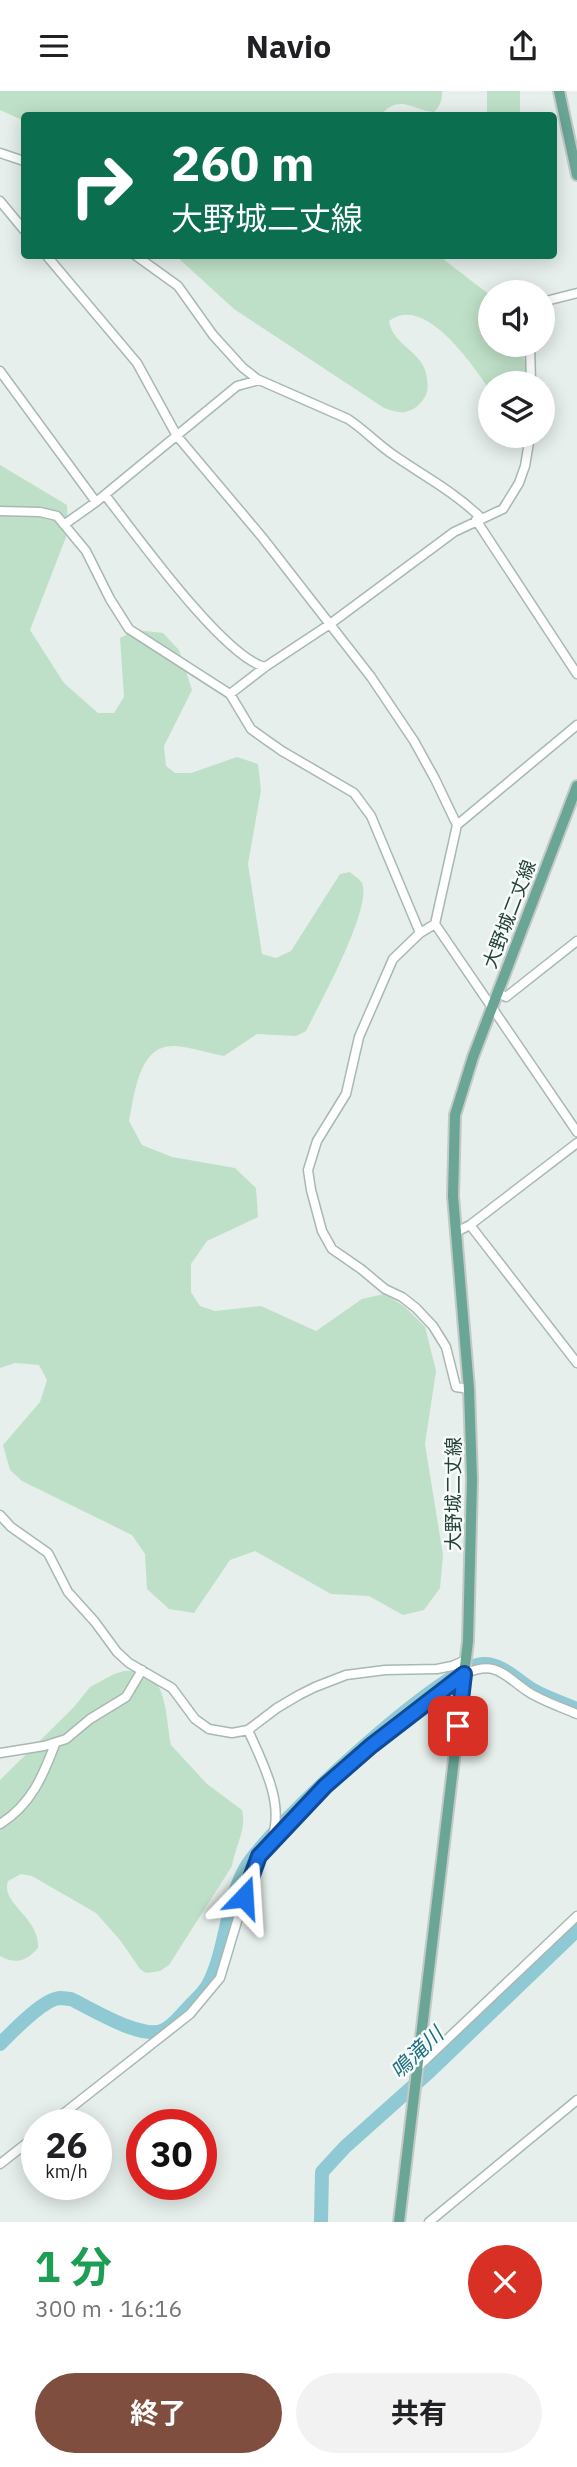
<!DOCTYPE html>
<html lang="ja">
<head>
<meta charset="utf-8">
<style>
	body { margin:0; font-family:"IBM Plex Sans","Noto Sans JP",sans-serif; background:#f2f2f2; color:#202124; height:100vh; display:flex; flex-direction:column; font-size:26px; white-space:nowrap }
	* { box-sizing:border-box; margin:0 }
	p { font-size:23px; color:#757577 }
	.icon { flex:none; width:38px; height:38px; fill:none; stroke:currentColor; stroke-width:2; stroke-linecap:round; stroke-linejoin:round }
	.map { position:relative; height:2131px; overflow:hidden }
	.panel { display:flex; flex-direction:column; background:#fff; flex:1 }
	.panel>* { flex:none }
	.top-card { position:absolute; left:21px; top:21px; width:536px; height:147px; border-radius:7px; box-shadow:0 4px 18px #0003; background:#0b6e4f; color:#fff; overflow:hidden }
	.controls { position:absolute; left:478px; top:189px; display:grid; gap:14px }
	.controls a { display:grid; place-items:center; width:77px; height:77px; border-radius:50%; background:#fff; box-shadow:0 4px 18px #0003; font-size:35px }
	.speed { position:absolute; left:21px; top:2018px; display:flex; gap:14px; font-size:35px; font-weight:700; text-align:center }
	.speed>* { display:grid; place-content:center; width:91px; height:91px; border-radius:50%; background:#fff; box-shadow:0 4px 18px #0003; line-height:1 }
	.speed small { font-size:18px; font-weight:400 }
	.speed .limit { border:10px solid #d22; background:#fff; color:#111 }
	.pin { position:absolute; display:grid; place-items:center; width:60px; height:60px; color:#fff; margin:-30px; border-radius:14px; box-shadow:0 4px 10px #0006 }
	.me { position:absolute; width:77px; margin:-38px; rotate:20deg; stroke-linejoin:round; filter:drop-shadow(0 0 5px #0008) }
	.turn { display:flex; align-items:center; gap:24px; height:147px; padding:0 35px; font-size:32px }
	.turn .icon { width:91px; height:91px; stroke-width:2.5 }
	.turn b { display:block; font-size:49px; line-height:60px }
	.round { display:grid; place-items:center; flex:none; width:74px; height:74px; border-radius:37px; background:#f2f2f2 }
	.summary { display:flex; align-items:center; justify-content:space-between; height:119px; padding:0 35px }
	h1 { font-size:42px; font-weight:700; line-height:52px; color:#1e9e55 }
	.cta { display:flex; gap:14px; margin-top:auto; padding:14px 35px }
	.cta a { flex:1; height:80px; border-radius:42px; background:#7f4e3f; color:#fff; font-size:28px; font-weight:700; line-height:80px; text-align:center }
	.cta a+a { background:#f2f2f2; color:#202124 }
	header { display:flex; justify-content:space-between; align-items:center; height:91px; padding:0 35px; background:#fff; font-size:32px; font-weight:700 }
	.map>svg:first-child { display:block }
	.green { fill:#bfe0c8 }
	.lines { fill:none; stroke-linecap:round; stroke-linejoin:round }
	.river { stroke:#8ec9d4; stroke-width:14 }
	.minor-casing { stroke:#a8b8b2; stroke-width:11 }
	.major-casing { stroke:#c2cac8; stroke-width:14 }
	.minor { stroke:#fff; stroke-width:8 }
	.major { stroke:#6aa596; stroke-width:10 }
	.route-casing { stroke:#114b97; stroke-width:18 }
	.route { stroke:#1a73e8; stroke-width:12 }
	.labels { text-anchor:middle; stroke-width:5; stroke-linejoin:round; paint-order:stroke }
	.street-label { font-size:19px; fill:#24423a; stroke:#f7fbf9 }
	.water-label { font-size:21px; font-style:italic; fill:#1c6f80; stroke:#f7fbf9 }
</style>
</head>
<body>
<header><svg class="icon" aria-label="menu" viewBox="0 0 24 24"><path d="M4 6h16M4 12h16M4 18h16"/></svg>Navio<svg class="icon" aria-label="share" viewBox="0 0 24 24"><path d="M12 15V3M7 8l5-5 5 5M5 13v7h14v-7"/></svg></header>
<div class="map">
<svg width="577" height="2131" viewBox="0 0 577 2131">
	<rect width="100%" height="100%" fill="#e6efeb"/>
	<path class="green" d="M0,0H442C443,7 440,16 434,21C413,20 400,2 381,24H24V30L0,19Z
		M487,0H520V24H487Z
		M176,165H439L490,204V254H521L530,292H490V299C473,275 425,202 389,230C393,256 425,260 427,288C428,294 428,298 426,304C421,313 415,319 405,321C397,322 391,319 384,317L234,218Z
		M0,374L67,414L68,441L30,539L64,592L98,622H114L124,606L120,547L136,539L163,542L179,559L192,599L164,655L166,675L175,682H191L237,666L258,673L261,699L248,773L262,863L276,867L291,860L340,783L350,781C353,784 360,788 362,792C373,816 319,914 306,940L296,945L257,943L224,965C208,962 190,956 174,955C138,954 135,1004 129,1030L142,1054L172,1066L235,1077L256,1097L258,1126L207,1150L191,1173V1201L200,1215L215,1220L261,1215L316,1240L362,1208L384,1203L404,1215L425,1236L436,1280L425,1353L443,1464L440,1497L424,1519L403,1524L369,1505L331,1503L255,1460L230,1469L194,1522L169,1518L147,1498L145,1463L132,1444L22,1390L10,1379L3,1354L40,1311L47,1289L39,1274L15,1272L0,1277Z
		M124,1580C129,1580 136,1579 141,1580C168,1588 166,1631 171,1654L207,1693L242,1719C247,1739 235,1755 232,1775L169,1874L160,1880L146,1882L140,1878L120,1849L96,1822L32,1785L21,1783L8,1790C0,1813 40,1826 38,1857C26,1870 17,1874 0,1865V1689L73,1617L90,1596L114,1583Z"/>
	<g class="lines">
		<path class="river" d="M0,1953C12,1941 43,1908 60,1907C64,1907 68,1908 71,1908C92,1918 143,1950 164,1939C174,1934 180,1925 187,1918C194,1910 203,1903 208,1894C226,1861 226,1812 245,1778C265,1740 445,1573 483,1573C501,1572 518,1590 533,1599C547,1607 563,1612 577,1618
			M321,2131L322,2081L345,2056L429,1981L577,1839"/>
		<defs>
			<path id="minor" d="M0,62L24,70
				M0,110L24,139
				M46,164L137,272L177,345L262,446L371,586L414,650L435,688L457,734
				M135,164L178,195L213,244L242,276L257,288L348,328C365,339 378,354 395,365C424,385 453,400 479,425L476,429L577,583
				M542,211L577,202
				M530,254L531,292
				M0,280L96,411
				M105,404C135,442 223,566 265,576
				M0,420L40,421L57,425L86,460L110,508L129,538L230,603L251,638L262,646L282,660L354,702L371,725L420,842
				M65,433L96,411L237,295L259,289
				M230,603L265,576L330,533L454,441L503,418L519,392L525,375L530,345
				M577,634L457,734L435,833L577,1041
				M435,833L420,842L393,868L359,946L346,1003L317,1050L308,1079L311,1099L322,1140L332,1158L361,1178L385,1198L402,1206L416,1217L433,1235L446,1256L456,1296L469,1298
				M498,902L506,906L577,850
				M470,1134L577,1272
				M456,1141L470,1134L577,1052
				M0,1424L11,1436L48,1462L68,1501L95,1531L117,1561L129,1572L172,1597L195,1628L209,1638L232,1642L248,1639L277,1617L299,1604L315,1596L346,1584L385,1579L437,1578L452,1575L466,1569
				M248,1639C262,1671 286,1714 271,1749
				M0,1662L44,1655L66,1648L90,1628L126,1606L142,1579
				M0,1733C31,1714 43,1685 55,1653
				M419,1975L577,1825
				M49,2034L190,1923L220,1887L238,1827L259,1765L325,1695L372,1654L464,1583C497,1569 502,1583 527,1600C542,1610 561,1616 577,1623
				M0,2073L37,2044
				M429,2131L577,2009"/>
			<path id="major" d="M559,0L577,84
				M399,2131L468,1550L472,1389L469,1298L453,1105L455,1024L473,966L577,695"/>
		</defs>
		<use href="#minor" class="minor-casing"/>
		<use href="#major" class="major-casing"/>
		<use href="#minor" class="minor"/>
		<use href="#major" class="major"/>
	</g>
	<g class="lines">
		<defs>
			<path id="route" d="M244,1806L259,1765L325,1695L372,1654L464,1583L458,1635"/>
		</defs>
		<use href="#route" class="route-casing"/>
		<use href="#route" class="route"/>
	</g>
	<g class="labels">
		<g class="street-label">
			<text transform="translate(509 823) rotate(-69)" y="7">大野城二丈線</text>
			<text transform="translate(453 1403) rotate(-90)" y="7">大野城二丈線</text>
		</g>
		<g class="water-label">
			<text transform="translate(417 1962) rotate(-44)" y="7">鳴滝川</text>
		</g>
	</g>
</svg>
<div class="controls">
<a><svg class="icon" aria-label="sound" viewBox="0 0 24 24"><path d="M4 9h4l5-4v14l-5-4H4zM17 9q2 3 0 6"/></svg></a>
<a><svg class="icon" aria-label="layers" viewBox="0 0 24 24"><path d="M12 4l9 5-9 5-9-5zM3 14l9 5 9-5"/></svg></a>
</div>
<div class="speed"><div>26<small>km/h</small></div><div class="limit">30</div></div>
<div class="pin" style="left:458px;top:1635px;background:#d93025"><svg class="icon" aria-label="arrive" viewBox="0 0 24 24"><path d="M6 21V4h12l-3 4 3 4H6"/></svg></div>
<svg class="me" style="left:244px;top:1806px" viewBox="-20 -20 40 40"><path d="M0-17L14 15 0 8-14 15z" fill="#1a73e8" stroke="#fff" stroke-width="4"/></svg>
<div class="top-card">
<div class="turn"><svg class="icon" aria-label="right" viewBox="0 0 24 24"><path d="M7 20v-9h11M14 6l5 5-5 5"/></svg><div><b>260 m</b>大野城二丈線</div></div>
</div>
</div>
<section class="panel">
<div class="summary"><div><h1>1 分</h1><p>300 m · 16:16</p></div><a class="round" style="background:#d93025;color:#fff"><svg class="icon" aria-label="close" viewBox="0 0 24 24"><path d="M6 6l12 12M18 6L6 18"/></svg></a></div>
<div class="cta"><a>終了</a><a>共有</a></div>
</section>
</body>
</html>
